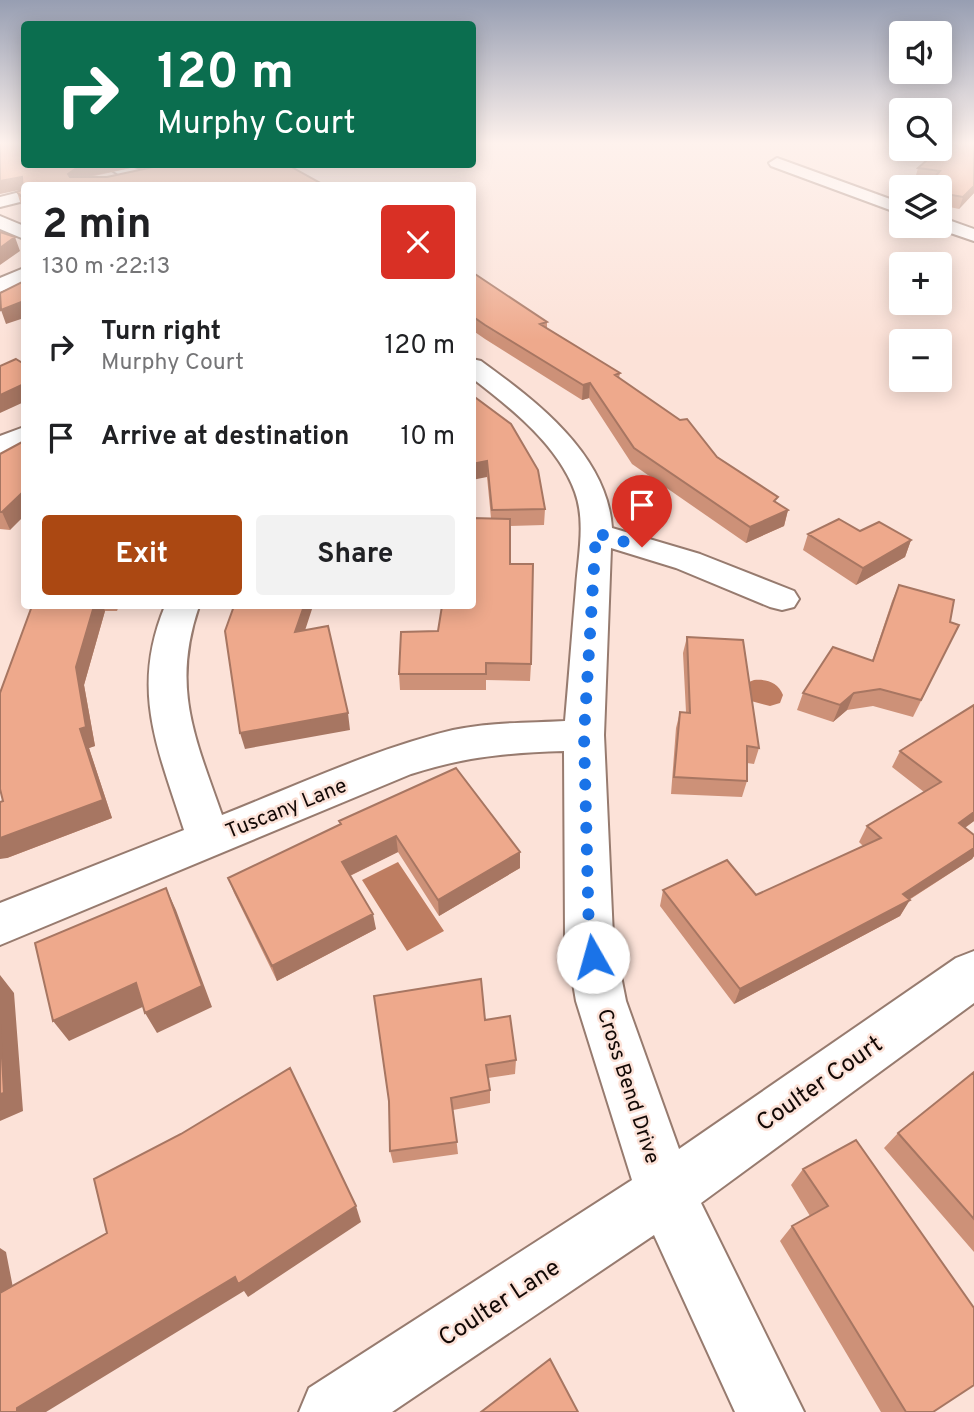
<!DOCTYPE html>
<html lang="en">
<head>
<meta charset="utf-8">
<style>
	body { margin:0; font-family:Overpass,sans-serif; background:#f2f2f2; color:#202124; height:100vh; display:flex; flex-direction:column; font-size:26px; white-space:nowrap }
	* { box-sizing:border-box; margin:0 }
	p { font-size:23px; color:#757577 }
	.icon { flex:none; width:38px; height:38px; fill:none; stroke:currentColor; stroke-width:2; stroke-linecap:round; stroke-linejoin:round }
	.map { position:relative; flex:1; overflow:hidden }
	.details { position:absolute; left:21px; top:182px; width:455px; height:427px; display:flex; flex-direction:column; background:#fff; border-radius:7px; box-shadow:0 4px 18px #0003 }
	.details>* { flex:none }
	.top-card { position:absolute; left:21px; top:21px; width:455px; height:147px; border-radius:7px; box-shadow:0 4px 18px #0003; background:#0b6e4f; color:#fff; overflow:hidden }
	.buttons { position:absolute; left:889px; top:21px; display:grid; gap:14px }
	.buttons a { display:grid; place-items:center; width:63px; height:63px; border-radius:7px; background:#fff; box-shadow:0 4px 18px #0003; font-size:35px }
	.pin { position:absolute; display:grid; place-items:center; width:60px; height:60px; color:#fff; margin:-72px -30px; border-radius:50% 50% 50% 0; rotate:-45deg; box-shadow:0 0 7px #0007 }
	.pin .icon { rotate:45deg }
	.me { position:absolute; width:77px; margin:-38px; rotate:353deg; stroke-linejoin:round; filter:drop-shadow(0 0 5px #0008) }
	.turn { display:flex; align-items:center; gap:24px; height:147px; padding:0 21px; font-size:32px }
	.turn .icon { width:91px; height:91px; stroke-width:2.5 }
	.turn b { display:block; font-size:49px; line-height:60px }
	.round { display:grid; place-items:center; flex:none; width:74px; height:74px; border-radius:7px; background:#f2f2f2 }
	.headline { display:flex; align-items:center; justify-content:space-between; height:119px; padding:0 21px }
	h1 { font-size:42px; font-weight:700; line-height:52px }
	.cta { display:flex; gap:14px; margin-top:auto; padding:14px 21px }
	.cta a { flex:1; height:80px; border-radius:7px; background:#ab4812; color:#fff; font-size:28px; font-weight:700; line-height:80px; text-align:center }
	.cta a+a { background:#f2f2f2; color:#202124 }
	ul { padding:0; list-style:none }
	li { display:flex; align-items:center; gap:21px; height:91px; padding:0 21px }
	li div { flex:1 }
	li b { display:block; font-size:26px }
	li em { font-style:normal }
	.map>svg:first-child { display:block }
	.water { fill:#be7d61 }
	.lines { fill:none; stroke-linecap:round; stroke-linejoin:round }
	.minor-casing { stroke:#977b6f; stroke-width:4 }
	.minor { fill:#fff; fill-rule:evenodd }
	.wall { fill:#cd9178 }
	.shaded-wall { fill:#a77662 }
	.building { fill:#eea98c; stroke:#a77662; stroke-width:2 }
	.route { stroke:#1a73e8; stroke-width:12; stroke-dasharray:0 21.6 }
	.labels { text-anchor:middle; stroke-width:5; stroke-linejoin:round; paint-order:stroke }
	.street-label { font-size:21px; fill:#130906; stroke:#fce2d8 }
	.near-street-label { font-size:24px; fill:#130906; stroke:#fce2d8 }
</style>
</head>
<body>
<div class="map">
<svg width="974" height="1412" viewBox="0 0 974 1412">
	<rect width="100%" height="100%" fill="#fce2d8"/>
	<path class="water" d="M754,680C766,679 778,682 783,695L780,703L770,706L751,701L749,682Z
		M398,862L444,931L407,951L362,880Z"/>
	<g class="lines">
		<defs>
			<path id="minor" d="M777,158L901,203V214L771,166L769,163Z
				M105,164C131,164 156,176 182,182L184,186C157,186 126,185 105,164Z
				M24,191V201L0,207V197Z
				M0,216L24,226V239L0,229Z
				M940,217L974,229V241L933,227L940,226Z
				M24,268V282L0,292V278Z
				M472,359L481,361C536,401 607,454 612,528L700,554L794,591L799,599L794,607L782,610L770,607L676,568L611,548L604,735L613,936L626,1001L679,1149L956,958L974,951V1003L701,1203L804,1412H735L654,1235L392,1412H299L309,1388L632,1180L576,1001L565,936L564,751C506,753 468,756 411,774L0,945V903L184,830C158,749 130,690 165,606H199C171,688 195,738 222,815C298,785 374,749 453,730C490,722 528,723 565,721C569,677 572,632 576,588C578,557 586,522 575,492C558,445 511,408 472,378Z
				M24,427V445L0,455V436Z"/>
		</defs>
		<use href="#minor" class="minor-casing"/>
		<use href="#minor" class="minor"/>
	</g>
	<path class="wall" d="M940,143H974V193L959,209L940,205V187L931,182L915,179L918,168L942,147L940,145Z
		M24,164H149L90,177H107L286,164L24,186V208L21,205L17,192L21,190Z
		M472,272L547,322V328L620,373L619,378L717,457L776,502L788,510L784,526L746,543L632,464L589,398L582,400L485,339L472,330Z
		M472,395L545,509L544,525L510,526V564L531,664L530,681L486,680V690H400L399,674L438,631L491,518L487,477Z
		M0,454L10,530L0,529Z
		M860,531L911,540L905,557L856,585L803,550L808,534Z
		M899,585L950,622L959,625L913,717L873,706L847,710L833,722L797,710L803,693L872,661L892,601Z
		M32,606H119L117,611H105L84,685L95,746L89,748L112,818L7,858L3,801Z
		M687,637L759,748L754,764L747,763V781L742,797L671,794L676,728L680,712H686L683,653Z
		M974,705V821L965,828L974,835V856L972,859L909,900L900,916L734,1004L660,906L663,890L756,895L863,846L859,842L867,826L924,792L892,767L900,751Z
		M339,821L520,868L439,916L398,852L350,876L376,929L277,981L234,893L228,878L340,825Z
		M485,1020L516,1060L515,1074L488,1078L490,1090V1103L453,1110L458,1154L393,1163L390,1151Z
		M974,1072V1252L884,1148L898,1133Z
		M856,1140L933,1412H881L780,1241L792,1226L810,1216L791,1185L803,1169Z"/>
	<path class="shaded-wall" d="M89,164H149L81,178L71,186L68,174L78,167Z
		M22,177L24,189L0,194V181Z
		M974,186V193L959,209L963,197Z
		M15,237L20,251L0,265V248Z
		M24,301V318L6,324L1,310Z
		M590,383L589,398L582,400L583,385Z
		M24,384V402L0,413V395Z
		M487,461V477L472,480V464Z
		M24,491V516L10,530L2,512Z
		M788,510L784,526L746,543L750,527Z
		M911,540L905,557L856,585L863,568Z
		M94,606H103L105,611L84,685L95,746L89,748L112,818L7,858L0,859V838L80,729L76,667Z
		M304,606H313L299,649L295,632Z
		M854,693L847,710L833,722L840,705Z
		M348,713L350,730L245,749L240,733Z
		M974,812V821L949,839L959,823Z
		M396,836L398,852L345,878L342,862Z
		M974,848V856L972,859L897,907L910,900L900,916L734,1004L740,989L903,894Z
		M520,852V868L439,916L438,900Z
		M166,888L176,910L212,1007L157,1033L145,1013Z
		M373,914L376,929L277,981L272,966Z
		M0,975L14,993L23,1111L0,1121Z
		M136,983L149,1004L69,1041L53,1021Z
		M356,1206L361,1222L248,1297L244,1291L46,1412H17V1408L235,1277Z
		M0,1248L6,1252L17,1308L0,1298Z"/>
	<path class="building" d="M0,143H24V164H89L78,167L68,174L70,177H107L167,164H286L322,184L314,186H24V199L17,192L23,189L22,177L0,181Z
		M952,143H974V186L963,197L940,193V187H926L940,171L918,168L943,146L955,145Z
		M0,232L15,237L0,248Z
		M472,272L547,322L540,324L620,373L615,375L680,420L687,419L717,457L778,497L774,501L788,510L750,527L634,448L590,383L583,385L485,325L472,316Z
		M24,281V301L1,310L0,293Z
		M16,359L24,364V384L0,395V366Z
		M472,395L511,424L538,470L545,509L492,510L487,461L472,464Z
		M24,441V491L2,512H0V454Z
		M472,518L510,519V564H533L531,664L486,663V674H399L401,632L438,631L442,606H472Z
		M839,519L860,531L879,522L911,540L863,568L808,534Z
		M899,585L954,600L950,622L959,625L921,700L880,689L854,693L840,705L803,693L833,647L873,661Z
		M32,606H94L76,667L86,727L80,729L103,800L0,838V802L3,801L0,789V693Z
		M234,606H304L295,632L328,626L348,713L240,733L225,631Z
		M687,637L743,640L759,748L747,746V781L674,777L680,712L690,713Z
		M974,705V812L959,823L974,835V848L903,894L910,900L740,989L663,890L727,860L756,895L881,838L867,826L941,782L900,751Z
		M456,768L520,852L438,900L396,836L342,862L373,914L272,966L228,878L341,824L339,821Z
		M166,888L202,986L145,1013L136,983L53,1021L35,943Z
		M481,979L485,1020L510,1016L516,1060L486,1065L490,1090L451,1098L457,1142L390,1151L389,1101L374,996Z
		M0,1023L4,1093L0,1094Z
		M290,1068L356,1206L238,1284L235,1277L17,1408V1412H0V1293L107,1233L94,1179L181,1134Z
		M974,1072V1219L898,1133Z
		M856,1140L974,1308V1385L933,1412H906L792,1226L828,1206L803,1169Z
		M550,1359L578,1412H481Z"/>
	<linearGradient id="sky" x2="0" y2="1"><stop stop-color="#979eb2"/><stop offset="0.42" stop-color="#fef2ed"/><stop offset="1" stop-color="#fef2ed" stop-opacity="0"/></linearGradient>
	<rect width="974" height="340" fill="url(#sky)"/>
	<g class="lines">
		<path class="route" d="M593,957L589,936L584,735L596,533L642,547"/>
	</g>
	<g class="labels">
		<g class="street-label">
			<text transform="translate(286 808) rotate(-22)" y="7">Tuscany Lane</text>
			<text transform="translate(629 1086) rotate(72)" y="7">Cross Bend Drive</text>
		</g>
		<g class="near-street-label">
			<text transform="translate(819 1083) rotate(-35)" y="8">Coulter Court</text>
			<text transform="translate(499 1302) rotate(-33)" y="8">Coulter Lane</text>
		</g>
	</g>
</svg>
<div class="buttons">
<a><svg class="icon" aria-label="sound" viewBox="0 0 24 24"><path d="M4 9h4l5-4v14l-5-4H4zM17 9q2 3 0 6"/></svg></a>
<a><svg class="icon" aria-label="search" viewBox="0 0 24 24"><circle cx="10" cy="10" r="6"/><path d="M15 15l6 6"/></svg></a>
<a><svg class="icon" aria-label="layers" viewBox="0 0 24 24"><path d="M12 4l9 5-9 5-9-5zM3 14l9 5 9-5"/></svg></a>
<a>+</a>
<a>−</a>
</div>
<div class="pin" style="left:642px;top:547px;background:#d93025"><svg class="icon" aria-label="arrive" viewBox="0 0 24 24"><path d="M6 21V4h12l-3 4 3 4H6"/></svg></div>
<svg class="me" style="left:593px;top:957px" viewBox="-20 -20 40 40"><circle r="19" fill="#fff"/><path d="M0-13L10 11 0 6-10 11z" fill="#1a73e8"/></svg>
<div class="top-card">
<div class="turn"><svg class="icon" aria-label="right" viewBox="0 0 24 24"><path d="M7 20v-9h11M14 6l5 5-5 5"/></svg><div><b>120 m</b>Murphy Court</div></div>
</div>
<section class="details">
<div class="headline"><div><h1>2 min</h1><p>130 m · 22:13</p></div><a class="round" style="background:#d93025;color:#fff"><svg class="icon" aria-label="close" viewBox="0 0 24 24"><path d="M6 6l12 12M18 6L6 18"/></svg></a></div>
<ul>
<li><svg class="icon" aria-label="right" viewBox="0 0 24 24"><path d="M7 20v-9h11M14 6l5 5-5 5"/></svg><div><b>Turn right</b><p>Murphy Court</p></div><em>120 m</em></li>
<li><svg class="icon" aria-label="arrive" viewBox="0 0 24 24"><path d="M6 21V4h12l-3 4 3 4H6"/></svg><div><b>Arrive at destination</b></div><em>10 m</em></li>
</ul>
<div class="cta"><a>Exit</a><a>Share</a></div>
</section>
</div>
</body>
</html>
